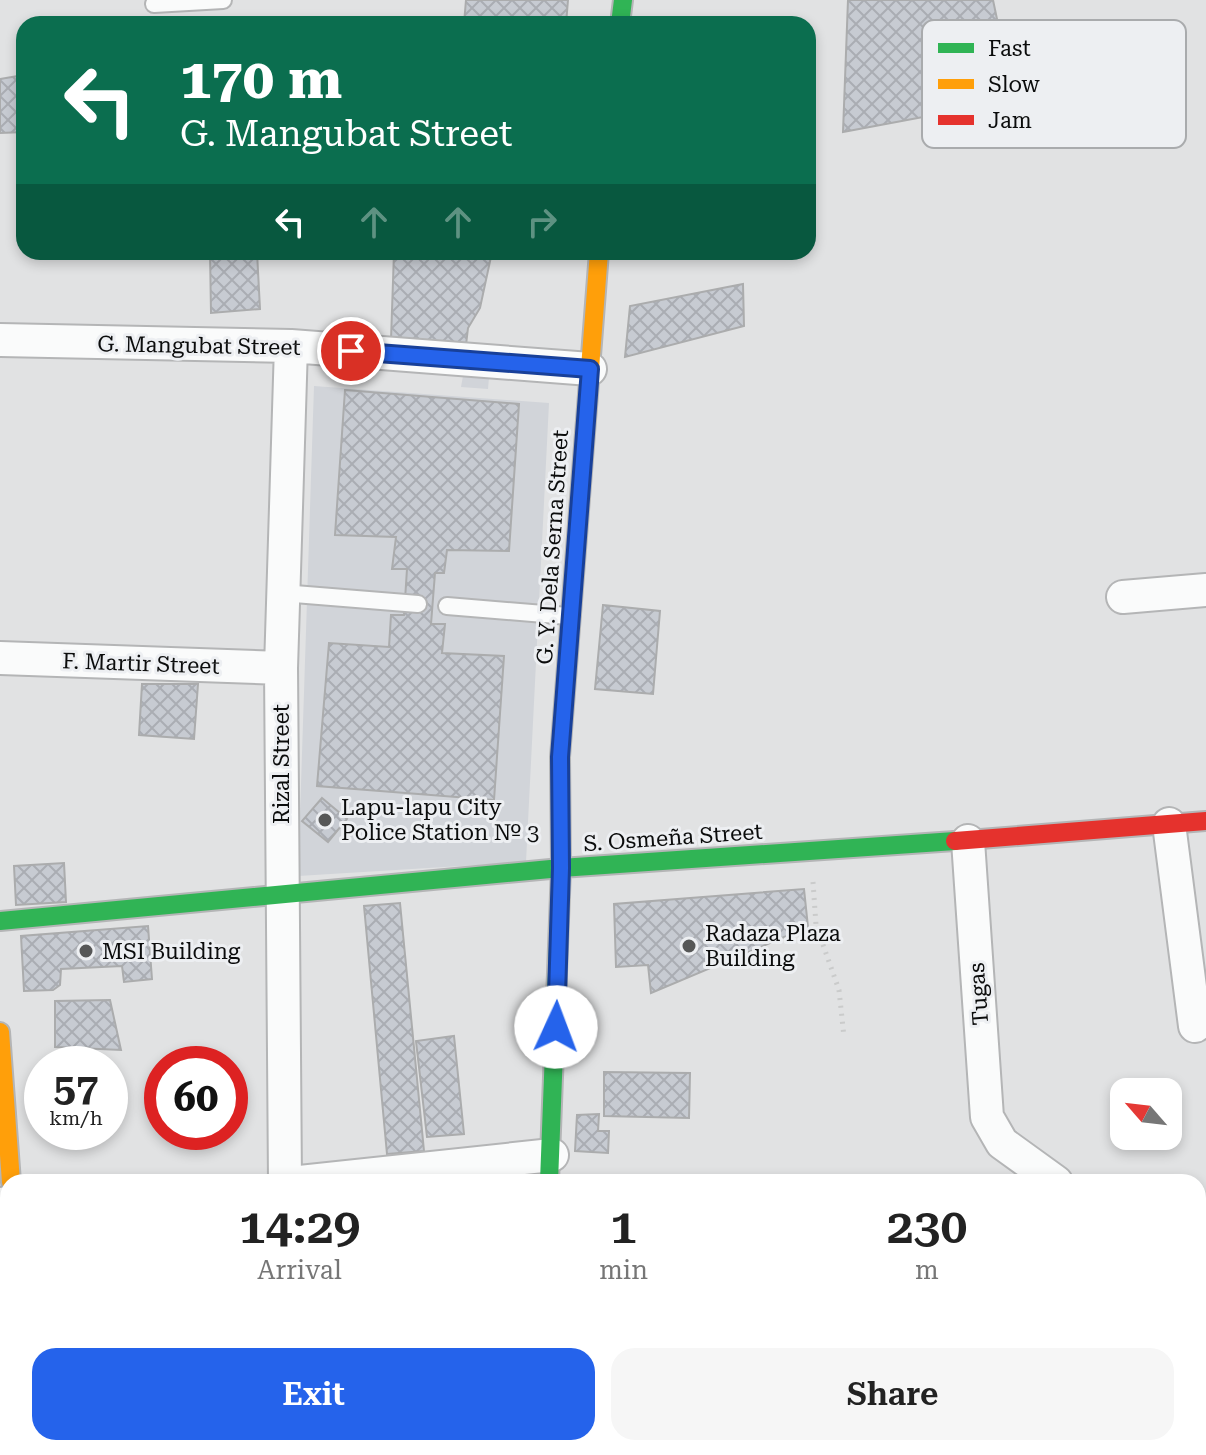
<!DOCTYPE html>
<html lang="en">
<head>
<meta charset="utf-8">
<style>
	body { margin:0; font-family:"Roboto Serif",serif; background:#f6f6f6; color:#222; height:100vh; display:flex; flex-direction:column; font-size:30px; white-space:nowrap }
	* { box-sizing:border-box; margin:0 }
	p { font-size:26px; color:#767676 }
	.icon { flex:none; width:44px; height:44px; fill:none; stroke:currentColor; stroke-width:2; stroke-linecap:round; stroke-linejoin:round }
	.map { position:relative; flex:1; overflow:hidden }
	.details { position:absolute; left:0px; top:1174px; width:1206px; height:282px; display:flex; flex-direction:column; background:#fff; border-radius:24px 24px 0 0; box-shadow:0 4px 12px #0003 }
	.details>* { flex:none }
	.top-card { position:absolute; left:16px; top:16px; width:800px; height:244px; border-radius:24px; box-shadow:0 4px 12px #0003; background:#0b6e4f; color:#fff; overflow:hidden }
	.needle { width:52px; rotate:298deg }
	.fabs { position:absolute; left:1110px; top:1078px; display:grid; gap:16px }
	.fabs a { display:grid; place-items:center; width:72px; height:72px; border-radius:16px; background:#fff; box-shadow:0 4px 12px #0003; font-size:40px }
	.speed { position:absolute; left:24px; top:1046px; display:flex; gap:16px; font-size:40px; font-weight:700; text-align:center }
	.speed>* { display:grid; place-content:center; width:104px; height:104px; border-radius:50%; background:#fff; box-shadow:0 4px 12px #0003; line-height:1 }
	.speed small { font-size:20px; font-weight:400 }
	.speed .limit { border:12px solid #d22; background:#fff; color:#111 }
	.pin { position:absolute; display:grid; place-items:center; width:68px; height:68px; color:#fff; margin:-34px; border:4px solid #fff; border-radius:50%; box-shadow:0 2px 8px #0007 }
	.me { position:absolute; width:88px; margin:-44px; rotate:2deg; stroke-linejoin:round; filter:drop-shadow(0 0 6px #0008) }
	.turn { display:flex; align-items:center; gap:28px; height:168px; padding:0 32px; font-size:36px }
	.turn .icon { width:104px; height:104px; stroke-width:2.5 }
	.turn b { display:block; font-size:56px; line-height:68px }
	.lanes { display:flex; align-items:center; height:76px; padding:0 32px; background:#0003; justify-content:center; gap:40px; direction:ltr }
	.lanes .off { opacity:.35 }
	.eta { display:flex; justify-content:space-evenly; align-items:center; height:136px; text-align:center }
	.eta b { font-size:48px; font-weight:600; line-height:56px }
	.button { display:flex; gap:16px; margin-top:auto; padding:16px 32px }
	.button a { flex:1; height:92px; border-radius:24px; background:#2563eb; color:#fff; font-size:32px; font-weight:600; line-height:92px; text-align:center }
	.button a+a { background:#f6f6f6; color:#222 }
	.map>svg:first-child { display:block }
	.built { fill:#d1d4d9 }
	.building { fill:url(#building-cross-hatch); stroke:#abacad; stroke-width:2 }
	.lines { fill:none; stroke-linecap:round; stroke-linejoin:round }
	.lane-casing { stroke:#b4b5b6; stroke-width:20 }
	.street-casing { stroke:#b4b5b6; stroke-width:36 }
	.fast-casing { stroke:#b4b5b6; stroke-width:22 }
	.slow-casing { stroke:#b4b5b6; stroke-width:22 }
	.jam-casing { stroke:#b4b5b6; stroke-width:22 }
	.path { stroke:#cacbcb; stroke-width:5; stroke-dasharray:2 6; stroke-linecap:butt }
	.lane { stroke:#fafbfb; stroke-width:16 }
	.street { stroke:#fafbfb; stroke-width:32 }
	.fast { stroke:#30b455; stroke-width:18 }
	.slow { stroke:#ff9f0a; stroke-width:18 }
	.jam { stroke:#e5322d; stroke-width:18 }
	.route-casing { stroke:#184099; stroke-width:20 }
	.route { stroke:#2563eb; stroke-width:14 }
	.poi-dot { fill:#565757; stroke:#edeff2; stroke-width:3 }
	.labels { text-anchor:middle; stroke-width:6; stroke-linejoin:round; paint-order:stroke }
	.street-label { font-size:22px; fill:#0b0c0c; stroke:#edeff2 }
	.poi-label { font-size:22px; fill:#0b0c0c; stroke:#edeff2; text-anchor:start }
	.key { fill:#edeff2; stroke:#a9abad; stroke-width:2 }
	.key-label { font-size:22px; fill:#0b0c0c }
</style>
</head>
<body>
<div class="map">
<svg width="1206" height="1455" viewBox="0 0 1206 1455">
	<defs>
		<pattern id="building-cross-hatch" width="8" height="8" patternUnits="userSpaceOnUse" patternTransform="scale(2)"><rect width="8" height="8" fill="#c7cbd2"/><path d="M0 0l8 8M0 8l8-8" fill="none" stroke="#aaadb3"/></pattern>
	</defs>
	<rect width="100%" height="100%" fill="#e1e2e3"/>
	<path class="built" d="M465,365L490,366L488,389L461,387Z
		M314,386L549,403L526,862L298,876Z"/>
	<path class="building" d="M466,0H568L566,24H464Z
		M848,0H993L1014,100L843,132Z
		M24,75V132L0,133V79Z
		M210,252H257L260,309L211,313Z
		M394,252H492L480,308L468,328L466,345L391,340Z
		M743,284L744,326L625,357L630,306Z
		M345,390L519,404L509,551L447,550L444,573H435L431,624H445L442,653L504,656L494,800L317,786L329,643L389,647L391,615H404L407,569H392L396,537L335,535Z
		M603,605L660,611L653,694L595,689Z
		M142,684H198L194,739L139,735Z
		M322,798L347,819L328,842L302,821Z
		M64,863L66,902L16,905L14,866Z
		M804,889L808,927L651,993L648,965L616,967L614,904Z
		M400,903L424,1151L387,1154L364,906Z
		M148,926L152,979L124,982L122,966L61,969L60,985L53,990L24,991L21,936Z
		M110,1000L121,1050L55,1047V1001Z
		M454,1036L464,1134L427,1137L416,1041Z
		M604,1072L690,1073L689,1118L604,1116Z
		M599,1114L598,1131H609L608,1153L575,1151L577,1115Z"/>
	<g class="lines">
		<defs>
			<path id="lane" d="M154,4L223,0
				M282,593L418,604
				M447,606L568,616"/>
			<path id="street" d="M0,340L291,346L590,369
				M1123,597L1206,590
				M0,658L281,668
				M1169,824L1195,1026
				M968,841L987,1117L1002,1143L1056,1182
				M285,1182L281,668L291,346
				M300,1182L552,1155
				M0,1204L8,1203
				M1198,1408L1206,1407
				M793,1455V1448"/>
			<path id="fast" d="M620,24L623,0
				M0,921L561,868L955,841
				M549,1182L561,868L560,757L571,614
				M21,1448V1455"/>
			<path id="slow" d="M571,614L599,252
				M0,1032L11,1182
				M531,1455L532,1448"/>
			<path id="jam" d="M955,841L1206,821"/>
		</defs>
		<use href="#lane" class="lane-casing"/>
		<use href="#street" class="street-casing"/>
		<use href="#fast" class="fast-casing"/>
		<use href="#slow" class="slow-casing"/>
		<use href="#jam" class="jam-casing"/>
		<path class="path" d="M813,882L816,925L839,990L844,1037"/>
		<use href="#lane" class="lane"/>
		<use href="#street" class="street"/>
		<use href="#fast" class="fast"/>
		<use href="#slow" class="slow"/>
		<use href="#jam" class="jam"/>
	</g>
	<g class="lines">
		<defs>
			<path id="route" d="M351,351L590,369L560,757L561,868L556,1027"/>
		</defs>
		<use href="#route" class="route-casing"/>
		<use href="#route" class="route"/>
	</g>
	<g class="poi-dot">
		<circle cx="325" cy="820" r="8"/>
		<circle cx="689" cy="946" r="8"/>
		<circle cx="86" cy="951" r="8"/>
	</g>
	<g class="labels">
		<g class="street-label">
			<text transform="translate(199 345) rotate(1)" y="8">G. Mangubat Street</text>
			<text transform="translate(552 547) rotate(-86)" y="8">G. Y. Dela Serna Street</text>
			<text transform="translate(141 663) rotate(2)" y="8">F. Martir Street</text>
			<text transform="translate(281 764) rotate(-90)" y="8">Rizal Street</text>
			<text transform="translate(673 837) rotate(-4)" y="8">S. Osmeña Street</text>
			<text transform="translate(978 994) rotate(-94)" y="8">Tugas</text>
		</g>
		<g class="poi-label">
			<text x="341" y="815">Lapu-lapu City<tspan x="341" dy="25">Police Station № 3</tspan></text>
			<text x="705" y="941">Radaza Plaza<tspan x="705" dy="25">Building</tspan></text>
			<text x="102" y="959">MSI Building</text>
		</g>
	</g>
	<rect x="922" y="20" width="264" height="128" rx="12" class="key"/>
	<rect x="938" y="43" width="36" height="10" fill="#30b455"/>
	<rect x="938" y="79" width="36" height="10" fill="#ff9f0a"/>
	<rect x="938" y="115" width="36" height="10" fill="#e5322d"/>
	<g class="key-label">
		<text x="988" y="56">Fast</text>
		<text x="988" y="92">Slow</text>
		<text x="988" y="128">Jam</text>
	</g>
</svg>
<div class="fabs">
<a><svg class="needle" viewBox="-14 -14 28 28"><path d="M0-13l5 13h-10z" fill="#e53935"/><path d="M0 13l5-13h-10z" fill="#767676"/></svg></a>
</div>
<div class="speed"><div>57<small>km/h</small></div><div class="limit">60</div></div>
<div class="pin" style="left:351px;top:351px;background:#d93025"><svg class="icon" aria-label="arrive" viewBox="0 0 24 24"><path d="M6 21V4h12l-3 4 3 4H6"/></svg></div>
<svg class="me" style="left:556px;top:1027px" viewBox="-20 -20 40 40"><circle r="19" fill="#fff"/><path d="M0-13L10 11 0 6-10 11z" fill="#2563eb"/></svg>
<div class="top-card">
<div class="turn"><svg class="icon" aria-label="left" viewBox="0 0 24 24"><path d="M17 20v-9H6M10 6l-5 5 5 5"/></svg><div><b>170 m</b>G. Mangubat Street</div></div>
<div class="lanes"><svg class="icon" aria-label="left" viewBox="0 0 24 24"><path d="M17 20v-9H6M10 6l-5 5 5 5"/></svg><svg class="icon off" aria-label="ahead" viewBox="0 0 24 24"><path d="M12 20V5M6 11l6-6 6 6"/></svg><svg class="icon off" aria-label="ahead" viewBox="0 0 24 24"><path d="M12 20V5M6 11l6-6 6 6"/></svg><svg class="icon off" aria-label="right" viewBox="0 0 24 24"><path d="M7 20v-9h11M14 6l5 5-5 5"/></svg></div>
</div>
<section class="details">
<div class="eta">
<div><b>14:29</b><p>Arrival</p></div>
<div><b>1</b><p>min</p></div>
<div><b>230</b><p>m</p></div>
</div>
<div class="button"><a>Exit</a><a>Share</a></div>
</section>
</div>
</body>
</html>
